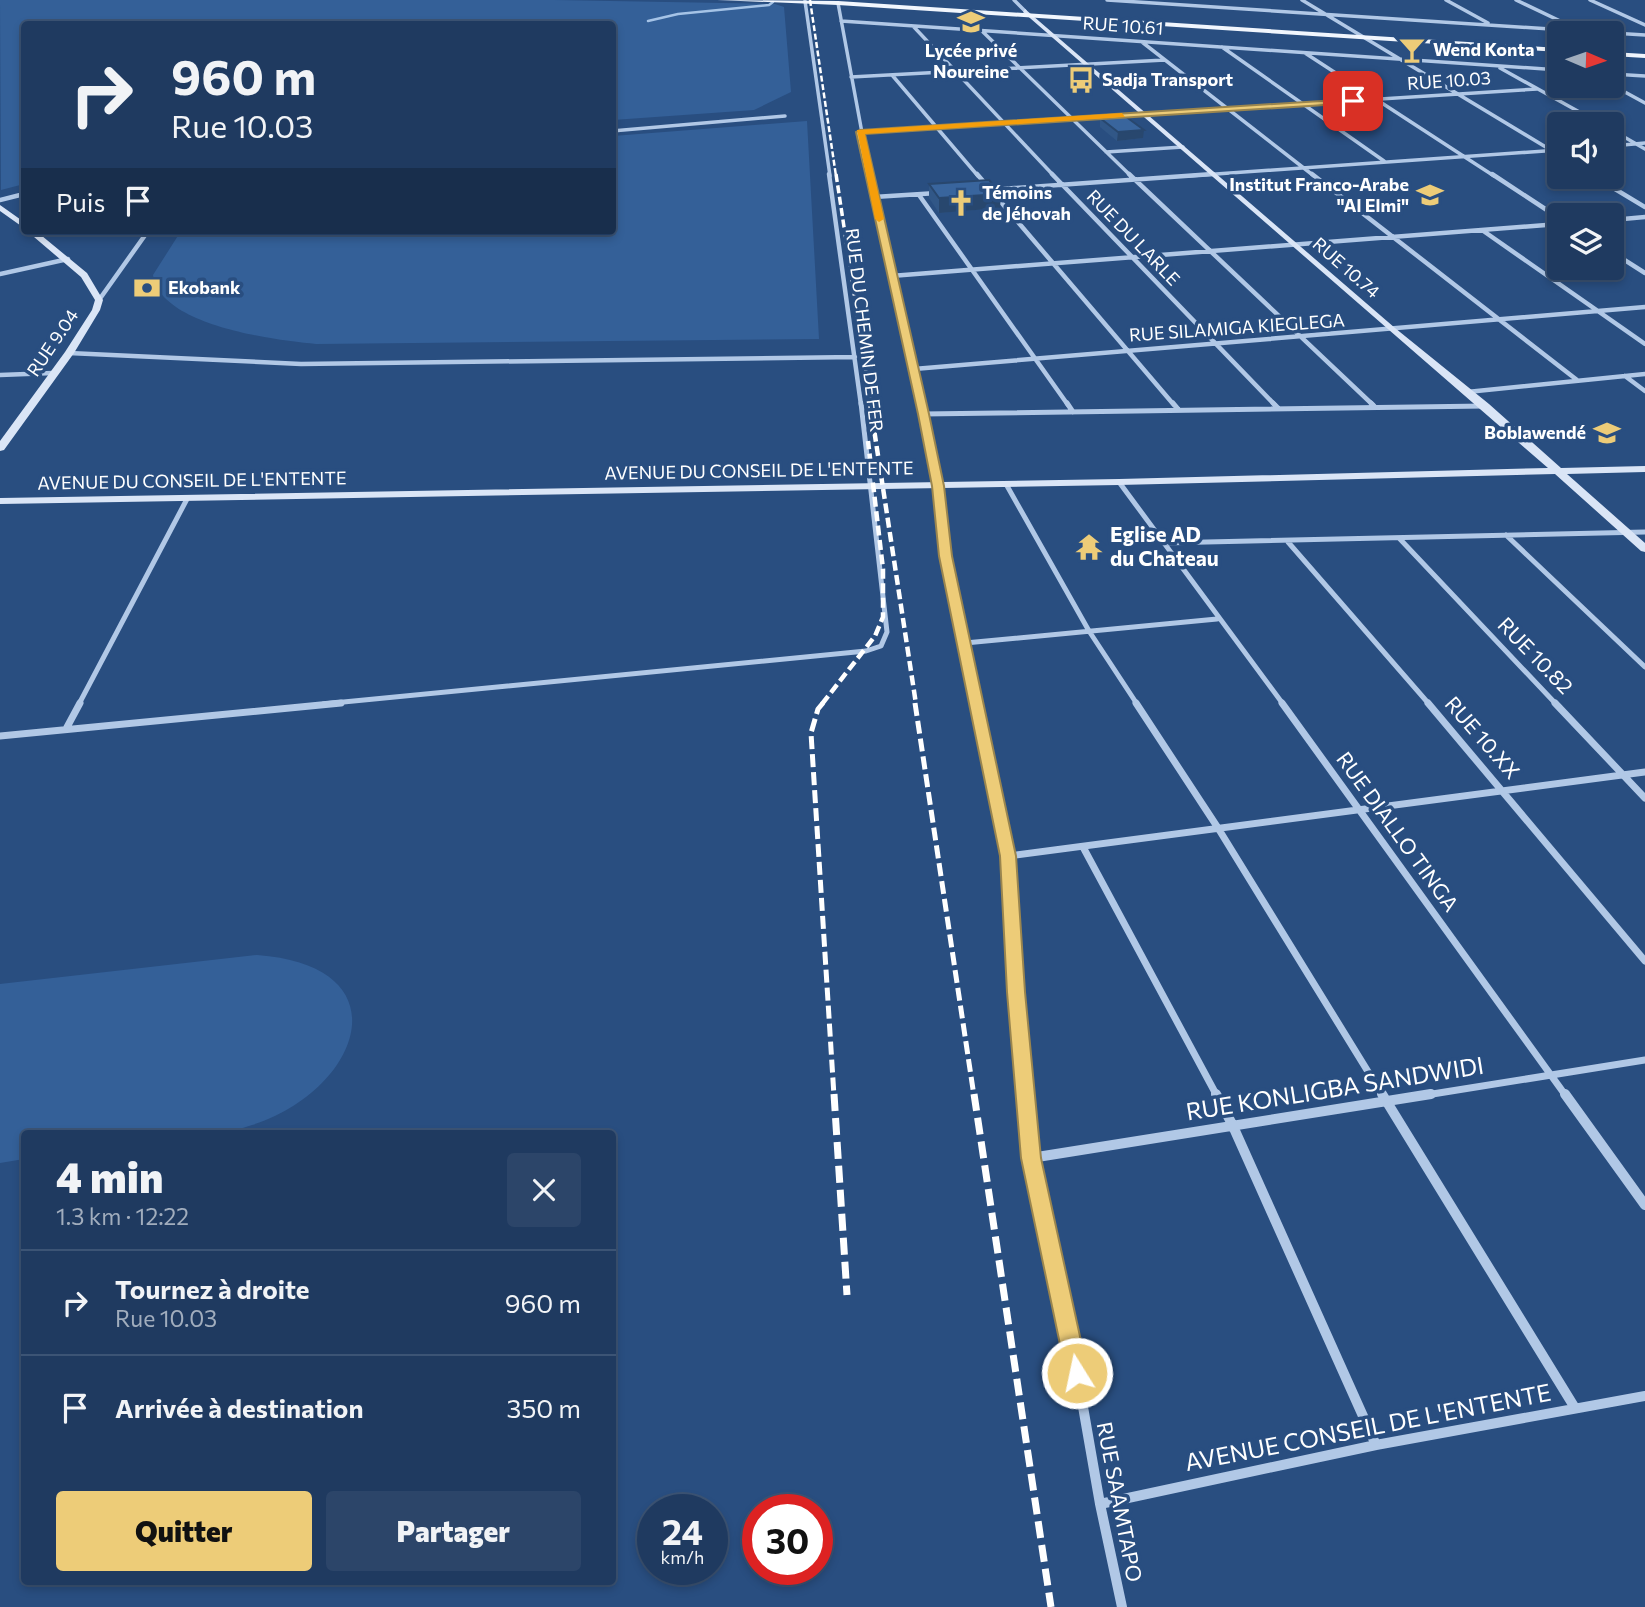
<!DOCTYPE html>
<html lang="fr">
<head>
<meta charset="utf-8">
<style>
	body { margin:0; font-family:Commissioner,sans-serif; background:#2c4569; color:#f1f3f6; height:100vh; display:flex; flex-direction:column; font-size:26px; white-space:nowrap }
	* { box-sizing:border-box; margin:0 }
	p { font-size:23px; color:#a1adbd }
	.icon { flex:none; width:38px; height:38px; fill:none; stroke:currentColor; stroke-width:2; stroke-linecap:round; stroke-linejoin:round }
	.map { position:relative; flex:1; overflow:hidden }
	.panel { position:absolute; left:21px; top:1130px; width:595px; height:455px; display:flex; flex-direction:column; background:#1f3a60; border-radius:7px; box-shadow:0 4px 10px #0003,0 0 0 2px #3c5475 }
	.panel>* { flex:none }
	.banner { position:absolute; left:21px; top:21px; width:595px; height:214px; border-radius:7px; box-shadow:0 4px 10px #0003,0 0 0 2px #3c5475; background:#1f3a60; color:#f1f3f6; overflow:hidden }
	.needle { width:46px; rotate:92deg }
	.buttons { position:absolute; left:1547px; top:21px; display:grid; gap:14px }
	.buttons a { display:grid; place-items:center; width:77px; height:77px; border-radius:7px; background:#1f3a60; box-shadow:0 4px 10px #0003,0 0 0 2px #3c5475; font-size:35px }
	.speed { position:absolute; left:637px; top:1494px; display:flex; gap:14px; font-size:35px; font-weight:700; text-align:center }
	.speed>* { display:grid; place-content:center; width:91px; height:91px; border-radius:50%; background:#1f3a60; box-shadow:0 4px 10px #0003,0 0 0 2px #3c5475; line-height:1 }
	.speed small { font-size:18px; font-weight:400 }
	.speed .limit { border:10px solid #d22; background:#fff; color:#111 }
	.pin { position:absolute; display:grid; place-items:center; width:60px; height:60px; color:#fff; margin:-30px; border-radius:14px; box-shadow:0 4px 10px #0006 }
	.me { position:absolute; width:77px; margin:-38px; rotate:350deg; stroke-linejoin:round; filter:drop-shadow(0 0 5px #0008) }
	.turn { display:flex; align-items:center; gap:24px; height:147px; padding:0 35px; font-size:32px }
	.turn .icon { width:91px; height:91px; stroke-width:2.5 }
	.turn b { display:block; font-size:49px; line-height:60px }
	.then { display:flex; align-items:center; height:66px; padding:0 35px; background:#0003; gap:14px; font-size:26px }
	.round { display:grid; place-items:center; flex:none; width:74px; height:74px; border-radius:7px; background:#2c4569 }
	.headline { display:flex; align-items:center; justify-content:space-between; height:119px; padding:0 35px }
	h1 { font-size:42px; font-weight:800; line-height:52px }
	.action { display:flex; gap:14px; margin-top:auto; padding:14px 35px }
	.action a { flex:1; height:80px; border-radius:7px; background:#edcc78; color:#111; font-size:28px; font-weight:800; line-height:80px; text-align:center }
	.action a+a { background:#2c4569; color:#f1f3f6 }
	ul { padding:0; list-style:none }
	li { display:flex; align-items:center; gap:21px; height:105px; padding:0 35px; border-top:2px solid #3c5475 }
	li div { flex:1 }
	li b { display:block; font-size:26px }
	li em { font-style:normal }
	.map>svg:first-child { display:block }
	.green { fill:#346098 }
	.lines { fill:none; stroke-linecap:round; stroke-linejoin:round }
	.stream { stroke:#a5c3e6; stroke-width:2.5 }
	.street-far4 { stroke:#b1c8e6; stroke-width:3.5 }
	.street-far3 { stroke:#b1c8e6; stroke-width:4.5 }
	.street-far2 { stroke:#b1c8e6; stroke-width:5 }
	.street-far1 { stroke:#b1c8e6; stroke-width:7 }
	.street { stroke:#b1c8e6; stroke-width:10 }
	.secondary { fill:#dae5f6; fill-rule:evenodd }
	.primary { fill:#f1f6fd; fill-rule:evenodd }
	.rail-far4 { stroke:#fff; stroke-width:2.5; stroke-dasharray:6 2.5; stroke-linecap:butt }
	.rail-far3 { stroke:#fff; stroke-width:3.5; stroke-dasharray:8 3.5; stroke-linecap:butt }
	.rail-far2 { stroke:#fff; stroke-width:4.5; stroke-dasharray:10 4.5; stroke-linecap:butt }
	.rail-far1 { stroke:#fff; stroke-width:5; stroke-dasharray:13 5; stroke-linecap:butt }
	.rail { stroke:#fff; stroke-width:7; stroke-dasharray:17 7; stroke-linecap:butt }
	.wall { fill:#315787 }
	.shaded-wall { fill:#28476e }
	.building { fill:#39659d; stroke:#28476e; stroke-width:2 }
	.route { fill:#edcc78; stroke:#9a854e; stroke-width:2 }
	.slow { fill:#f59e0b }
	.labels { text-anchor:middle; stroke-width:7; stroke-linejoin:round; paint-order:stroke }
	.far-street-label { font-size:18px; fill:#fff; stroke:#294e80 }
	.far-poi-label { font-size:18px; font-weight:bold; fill:#fff; stroke:#294e80; text-anchor:start }
	.poi-label { font-size:21px; font-weight:bold; fill:#fff; stroke:#294e80; text-anchor:start }
	.street-label { font-size:21px; fill:#fff; stroke:#294e80 }
	.near-street-label { font-size:24px; fill:#fff; stroke:#294e80 }
</style>
</head>
<body>
<div class="map">
<svg width="1645" height="1607" viewBox="0 0 1645 1607">
	<rect width="100%" height="100%" fill="#294e80"/>
	<path class="green" d="M0,0H555L775,4L784,7L791,92L754,110L613,120L612,24H24V184L1,190Z
		M807,121L819,339L316,344C275,340 160,326 153,275L181,231H612L613,136Z
		M257,955C406,966 361,1090 252,1125C218,1137 183,1134 147,1134C106,1134 65,1134 24,1134V1159L0,1163V984Z"/>
	<g class="lines">
		<path class="stream" d="M648,21L678,14L769,5L773,2"/>
		<path class="street-far4" d="M1014,0L1025,11
			M1107,0L1610,33
			M1302,0L1559,155
			M1446,0L1488,23
			M1516,0L1579,30
			M1590,0L1645,25
			M805,1L830,176
			M838,3L870,176
			M841,21L1559,70
			M913,26L1054,176
			M982,31L1131,176
			M1612,33L1645,35
			M1142,42L1314,176
			M1222,47L1384,161
			M1305,53L1494,176
			M1500,68L1601,124
			M1612,74L1645,76
			M892,75L978,176
			M851,77L1165,60
			M1612,85L1645,103
			M1612,130L1645,149
			M612,131L785,116
			M860,132L1537,89
			M1612,146L1645,143
			M1106,152L1183,147
			M1188,176L1559,150"/>
		<path class="street-far3" d="M829,174L861,405
			M869,174L921,405
			M977,174L1174,405
			M1052,174L1275,405
			M1129,174L1373,405
			M1312,174L1577,380
			M1492,174L1559,218
			M1595,177L1645,207
			M987,190L1213,174
			M919,195L1068,405
			M874,197L937,193
			M0,200L24,194
			M1612,220L1645,217
			M1482,230L1645,344
			M1612,252L1645,273
			M0,274L68,259
			M891,276L1559,224
			M99,300L148,231
			M69,353L301,364L855,357
			M914,369L1645,307
			M0,375L53,373
			M1625,376L1645,391
			M1467,392L1645,374"/>
		<path class="street-far2" d="M921,403L938,486L946,556L977,704
			M1067,403L1073,412
			M1173,403L1178,409
			M1273,403L1278,408
			M1371,403L1374,406
			M923,414L1485,406
			M1119,482L1283,704
			M1006,484L1089,631L1137,704
			M1506,535L1645,667
			M1399,538L1556,704
			M1288,542L1429,704
			M1163,543L1645,532
			M965,643L1217,619
			M79,704L187,499
			M323,704L866,651L881,646L887,632L861,403"/>
		<path class="street-far1" d="M976,703L1008,856L1025,1096
			M1136,703L1218,828L1383,1096
			M1282,703L1566,1096
			M1428,703L1645,961
			M1555,703L1645,798
			M66,729L80,703
			M0,736L341,703
			M1083,847L1217,1096
			M1008,856L1645,772
			M1420,1096L1645,1060"/>
		<path class="street" d="M1025,1094L1031,1158L1068,1321L1100,1504L1122,1607
			M1216,1094L1232,1124L1376,1445
			M1382,1094L1575,1408
			M1565,1094L1645,1205
			M1031,1158L1431,1094
			M1100,1504L1376,1445L1645,1396"/>
		<path class="secondary" d="M1025,9L1395,328L1489,404L1561,468L1645,466V472L1567,474L1645,543V552L1641,551L1555,474L1119,485L0,504V498L1119,479L1548,468L1023,12Z
			M0,205L24,222V228L0,211Z
			M27,231H36L87,273L103,300L100,310L74,353L4,450L0,451V441L65,352L92,310L95,300L81,277Z"/>
		<path class="primary" d="M717,0L838,1L1559,48V52L838,5Z
			M1612,52L1645,54V58L1612,56Z"/>
		<path class="rail-far4" d="M810,0L836,176"/>
		<path class="rail-far3" d="M836,174L871,405"/>
		<path class="rail-far2" d="M870,403L916,704
			M822,704L875,636L883,617V569L868,441"/>
		<path class="rail-far1" d="M823,703L818,709L811,733L834,1096
			M915,703L974,1096"/>
		<path class="rail" d="M834,1094L847,1295
			M974,1094L1051,1607"/>
	</g>
	<path class="wall" d="M1100,118L1143,138L1117,141L1100,127Z
		M929,184L1000,208L939,213L929,198Z"/>
	<path class="shaded-wall" d="M1144,130L1143,138L1117,141L1118,132Z
		M1001,194L1000,208L939,213V198Z"/>
	<path class="building" d="M1125,116L1144,130L1118,132L1100,118Z
		M989,180L1001,194L939,198L929,184Z"/>
	<path class="route" d="M1353,99L1355,103L865,134L929,414L944,486L952,556L1016,856L1025,992L1041,1158L1088,1373L1085,1380L1077,1383L1069,1380L1066,1373L1021,1158L1007,992L1000,856L939,556L932,486L918,414L856,132L860,130Z"/>
	<path class="slow" d="M1122,113L1125,117L865,134L884,219L879,222L875,219L857,130Z"/>
	<defs>
		<symbol id="school-bare" viewBox="-9 -9 18 18"><path d="M0-5L7-2L0 1L-7-2ZM-4 1L0 2.5L4 1V4Q0 6-4 4Z" fill="#edcc78" stroke="#294e80" stroke-width="2.5" paint-order="stroke"/></symbol>
		<symbol id="bar-bare" viewBox="-9 -9 18 18"><path d="M-6-5H6L.8 .8V4.5H3.5V6h-7V4.5H-.8V.8Z" fill="#edcc78" stroke="#294e80" stroke-width="2.5" paint-order="stroke"/></symbol>
		<symbol id="bus-bare" viewBox="-9 -9 18 18"><path d="M-5-6H5V4H4V6H2V4H-2V6H-4V4H-5ZM-3.5-4V0h7V-4ZM-3.5 1.2v1.5H-2V1.2ZM2 1.2v1.5H3.5V1.2Z" fill="#edcc78" stroke="#294e80" stroke-width="2.5" paint-order="stroke"/></symbol>
		<symbol id="church-bare" viewBox="-9 -9 18 18"><path d="M-1.2-6h2.4v3.5h3.3v2.4h-3.3V6h-2.4V-.1h-3.3v-2.4h3.3Z" fill="#edcc78" stroke="#294e80" stroke-width="2.5" paint-order="stroke"/></symbol>
		<symbol id="bank-bare" viewBox="-9 -9 18 18"><path d="M-6-4H6V4H-6ZM0-2.3a2.3 2.3 0 1 0 0 4.6a2.3 2.3 0 1 0 0-4.6Z" fill="#edcc78" stroke="#294e80" stroke-width="2.5" paint-order="stroke"/></symbol>
		<symbol id="temple-bare" viewBox="-9 -9 18 18"><path d="M0-6L5-2H3V0L6.5 2.5H4V6H1.5V3h-3V6H-4V2.5H-6.5L-3 0V-2H-5Z" fill="#edcc78" stroke="#294e80" stroke-width="2.5" paint-order="stroke"/></symbol>
	</defs>
	<g fill-rule="evenodd">
		<use href="#school-bare" x="952" y="3" width="38" height="38"/>
		<use href="#bar-bare" x="1393" y="31" width="38" height="38"/>
		<use href="#bus-bare" x="1062" y="61" width="38" height="38"/>
		<use href="#school-bare" x="1411" y="176" width="38" height="38"/>
		<use href="#church-bare" x="942" y="184" width="38" height="38"/>
		<use href="#bank-bare" x="128" y="269" width="38" height="38"/>
		<use href="#school-bare" x="1588" y="414" width="38" height="38"/>
		<use href="#temple-bare" x="1070" y="528" width="38" height="38"/>
	</g>
	<g class="labels">
		<g class="far-street-label">
			<text transform="translate(1123 26) rotate(4)" y="6">RUE 10.61</text>
			<text transform="translate(1449 81) rotate(-4)" y="6">RUE 10.03</text>
			<text transform="translate(1133 238) rotate(46)" y="6">RUE DU LARLE</text>
			<text transform="translate(1346 268) rotate(41)" y="6">RUE 10.74</text>
			<text transform="translate(1237 328) rotate(-4)" y="6">RUE SILAMIGA KIEGLEGA</text>
			<text transform="translate(864 330) rotate(83)" y="6">RUE DU CHEMIN DE FER</text>
			<text transform="translate(53 343) rotate(-56)" y="6">RUE 9.04</text>
			<text transform="translate(759 471) rotate(-1)" y="6">AVENUE DU CONSEIL DE L'ENTENTE</text>
			<text transform="translate(192 481) rotate(-1)" y="6">AVENUE DU CONSEIL DE L'ENTENTE</text>
		</g>
		<g class="far-poi-label">
			<text x="1433" y="56">Wend Konta</text>
			<text x="971" y="57" text-anchor="middle">Lycée privé<tspan x="971" dy="21">Noureine</tspan></text>
			<text x="1102" y="86">Sadja Transport</text>
			<text x="1409" y="191" text-anchor="end">Institut Franco-Arabe<tspan x="1409" dy="21">"Al Elmi"</tspan></text>
			<text x="982" y="199">Témoins<tspan x="982" dy="21">de Jéhovah</tspan></text>
			<text x="168" y="294">Ekobank</text>
			<text x="1586" y="439" text-anchor="end">Boblawendé</text>
		</g>
		<g class="poi-label">
			<text x="1110" y="542">Eglise AD<tspan x="1110" dy="24">du Chateau</tspan></text>
		</g>
		<g class="street-label">
			<text transform="translate(1535 656) rotate(46)" y="7">RUE 10.82</text>
			<text transform="translate(1482 738) rotate(49)" y="7">RUE 10.XX</text>
			<text transform="translate(1397 832) rotate(54)" y="7">RUE DIALLO TINGA</text>
			<text transform="translate(1119 1502) rotate(79)" y="7">RUE SAAMTAPO</text>
		</g>
		<g class="near-street-label">
			<text transform="translate(1335 1089) rotate(-9)" y="8">RUE KONLIGBA SANDWIDI</text>
			<text transform="translate(1368 1428) rotate(-11)" y="8">AVENUE CONSEIL DE L'ENTENTE</text>
		</g>
	</g>
</svg>
<div class="buttons">
<a><svg class="needle" viewBox="-14 -14 28 28"><path d="M0-13l5 13h-10z" fill="#e53935"/><path d="M0 13l5-13h-10z" fill="#a1adbd"/></svg></a>
<a><svg class="icon" aria-label="sound" viewBox="0 0 24 24"><path d="M4 9h4l5-4v14l-5-4H4zM17 9q2 3 0 6"/></svg></a>
<a><svg class="icon" aria-label="layers" viewBox="0 0 24 24"><path d="M12 4l9 5-9 5-9-5zM3 14l9 5 9-5"/></svg></a>
</div>
<div class="speed"><div>24<small>km/h</small></div><div class="limit">30</div></div>
<div class="pin" style="left:1353px;top:101px;background:#d93025"><svg class="icon" aria-label="arrive" viewBox="0 0 24 24"><path d="M6 21V4h12l-3 4 3 4H6"/></svg></div>
<svg class="me" style="left:1077px;top:1373px" viewBox="-20 -20 40 40"><circle r="17" fill="#edcc78" stroke="#fff" stroke-width="3"/><path d="M0-11L8 9 0 5-8 9z" fill="#fff"/></svg>
<div class="banner">
<div class="turn"><svg class="icon" aria-label="right" viewBox="0 0 24 24"><path d="M7 20v-9h11M14 6l5 5-5 5"/></svg><div><b>960 m</b>Rue 10.03</div></div>
<div class="then">Puis<svg class="icon" aria-label="arrive" viewBox="0 0 24 24"><path d="M6 21V4h12l-3 4 3 4H6"/></svg></div>
</div>
<section class="panel">
<div class="headline"><div><h1>4 min</h1><p>1.3 km · 12:22</p></div><a class="round"><svg class="icon" aria-label="close" viewBox="0 0 24 24"><path d="M6 6l12 12M18 6L6 18"/></svg></a></div>
<ul>
<li><svg class="icon" aria-label="right" viewBox="0 0 24 24"><path d="M7 20v-9h11M14 6l5 5-5 5"/></svg><div><b>Tournez à droite</b><p>Rue 10.03</p></div><em>960 m</em></li>
<li><svg class="icon" aria-label="arrive" viewBox="0 0 24 24"><path d="M6 21V4h12l-3 4 3 4H6"/></svg><div><b>Arrivée à destination</b></div><em>350 m</em></li>
</ul>
<div class="action"><a>Quitter</a><a>Partager</a></div>
</section>
</div>
</body>
</html>
